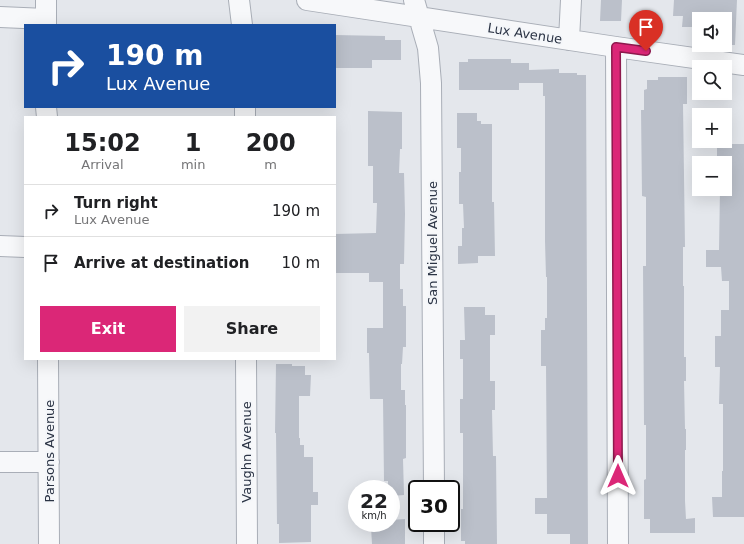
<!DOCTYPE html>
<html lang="en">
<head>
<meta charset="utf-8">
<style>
	body { margin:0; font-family:"DejaVu Sans",sans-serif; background:#f2f2f2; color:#202124; height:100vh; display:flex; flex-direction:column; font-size:15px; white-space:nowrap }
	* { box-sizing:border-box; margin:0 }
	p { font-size:13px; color:#757577 }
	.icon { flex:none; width:22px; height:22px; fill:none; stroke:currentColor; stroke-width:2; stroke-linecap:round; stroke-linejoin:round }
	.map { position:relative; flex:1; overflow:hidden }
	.details { position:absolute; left:24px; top:116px; width:312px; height:244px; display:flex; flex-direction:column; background:#fff; border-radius:0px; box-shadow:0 4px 16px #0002 }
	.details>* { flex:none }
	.banner { position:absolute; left:24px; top:24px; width:312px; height:84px; border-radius:0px; box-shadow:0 4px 16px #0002; background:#1a4fa0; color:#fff; overflow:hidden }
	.fabs { position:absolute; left:692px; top:12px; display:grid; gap:8px }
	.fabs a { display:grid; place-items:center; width:40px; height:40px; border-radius:0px; background:#fff; box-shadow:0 4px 16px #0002; font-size:20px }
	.speed { position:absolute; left:348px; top:480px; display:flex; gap:8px; font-size:20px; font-weight:700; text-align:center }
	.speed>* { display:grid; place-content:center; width:52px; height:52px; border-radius:50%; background:#fff; box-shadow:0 4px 16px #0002; line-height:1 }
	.speed small { font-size:10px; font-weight:400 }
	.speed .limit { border:2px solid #111; border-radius:6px; background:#fff; color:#111 }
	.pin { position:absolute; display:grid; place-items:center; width:34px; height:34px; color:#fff; margin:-41px -17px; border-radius:50% 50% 50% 0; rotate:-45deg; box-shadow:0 0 4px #0007 }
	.pin .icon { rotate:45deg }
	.me { position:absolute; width:44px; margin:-22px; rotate:0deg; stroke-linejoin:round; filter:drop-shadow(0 0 3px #0008) }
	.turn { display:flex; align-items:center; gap:14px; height:84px; padding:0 16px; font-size:18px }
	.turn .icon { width:52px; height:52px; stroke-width:2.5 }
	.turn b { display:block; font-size:28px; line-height:34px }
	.eta { display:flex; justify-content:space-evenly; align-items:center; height:68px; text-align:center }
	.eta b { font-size:24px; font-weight:600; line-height:28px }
	.cta { display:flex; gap:8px; margin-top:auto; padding:8px 16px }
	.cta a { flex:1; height:46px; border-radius:0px; background:#db2777; color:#fff; font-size:16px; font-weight:600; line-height:46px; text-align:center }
	.cta a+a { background:#f2f2f2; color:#202124 }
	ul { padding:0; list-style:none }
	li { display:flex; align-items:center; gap:12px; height:52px; padding:0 16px; border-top:1px solid #e0e0e0 }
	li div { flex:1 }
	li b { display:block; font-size:15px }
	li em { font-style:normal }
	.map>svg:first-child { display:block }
	.building { fill:#bbc0ca }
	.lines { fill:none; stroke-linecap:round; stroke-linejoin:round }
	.minor-casing { stroke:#a9aeb7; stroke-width:22 }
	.minor { stroke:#f7f8fa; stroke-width:20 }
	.route-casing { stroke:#8e194d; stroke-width:10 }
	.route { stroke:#db2777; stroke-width:7 }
	.labels { text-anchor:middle; stroke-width:4; stroke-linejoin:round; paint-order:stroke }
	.street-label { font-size:13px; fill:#2b3445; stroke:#f4f6f9 }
</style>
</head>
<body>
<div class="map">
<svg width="744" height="544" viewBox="0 0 744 544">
	<rect width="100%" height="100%" fill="#e4e7ec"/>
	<path class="building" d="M601,0H622L621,21H600Z
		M674,0H737L735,45H725V19H699V27H682L683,16H673Z
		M335,35L385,36V40H401V60H372V68H335Z
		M468,59H511V63H529V70L559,69V73H577V75H586L588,544H570V534H547V514H535V498H547L546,366H541V330H545V318H547V277H546L545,241V96H543V83H519V90H459V62H468Z
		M658,77H687V104H683L685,247H683V286H684V357H686V381H684L685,429H686V450H685V501L686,519L695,518V533H650V519H644V480L646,479V425H644L643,266H646V197L642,196L641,110H644V90L647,89V80H658Z
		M368,111L402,112V149H400L399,173H404L405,214L404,264H400V289H403V306H406V347H403L402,364H401V390H405V405H406V458L403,459L404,495L391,496V489H388V481H384L383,399H370L369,353H367V328H383V282H369V273H335V234L376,233L377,203H373V166H368Z
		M457,113H477V121H481V124H492V202H494L495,256H478V263L458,264V246H462V228H464L463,204H459V172H461V148H457Z
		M717,144H744V517H713L712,497H722V471H723V404H719L720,367H715V336H721V310H729V281H722L721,267H706V250H719L720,189H725V163H717Z
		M464,307H485V315H495V335H490V381H495V410H492L493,456H496L497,544H465V541H461V509H463V433H460V399H463V359H460V340H465Z
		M276,364H292V366H305V375H311L310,396H299V438H300V445H304V457H313V492H318V505H311V542L279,543V524H277L276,433H275Z
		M405,519V544H372L371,527L387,526V523H391V520Z"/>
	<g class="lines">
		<defs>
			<path id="minor" d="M46,0V25
				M239,0L242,25
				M307,0L616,47L744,65
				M414,0L428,48L431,83L434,489
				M0,17L46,19
				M569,40L571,0
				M616,47L618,544
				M46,107L47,117
				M245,107V117
				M0,246L25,247
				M48,359L49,544
				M246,359L247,544
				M0,462H49
				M434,523V544"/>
		</defs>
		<use href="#minor" class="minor-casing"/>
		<use href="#minor" class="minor"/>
	</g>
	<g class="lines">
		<defs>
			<path id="route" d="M618,476L616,47L646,51"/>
		</defs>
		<use href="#route" class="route-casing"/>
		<use href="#route" class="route"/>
	</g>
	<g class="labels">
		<g class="street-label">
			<text transform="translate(525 33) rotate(9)" y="5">Lux Avenue</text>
			<text transform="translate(432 243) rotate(-90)" y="5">San Miguel Avenue</text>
			<text transform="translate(49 451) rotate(-90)" y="5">Parsons Avenue</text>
			<text transform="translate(246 452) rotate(-90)" y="5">Vaughn Avenue</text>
		</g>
	</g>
</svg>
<div class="fabs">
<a><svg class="icon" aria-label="sound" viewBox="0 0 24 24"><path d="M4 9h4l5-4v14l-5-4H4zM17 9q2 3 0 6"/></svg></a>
<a><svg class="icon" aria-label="search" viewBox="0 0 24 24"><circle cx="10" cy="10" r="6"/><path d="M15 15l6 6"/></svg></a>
<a>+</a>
<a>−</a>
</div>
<div class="speed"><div>22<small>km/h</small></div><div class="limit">30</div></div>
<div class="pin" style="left:646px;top:51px;background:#d93025"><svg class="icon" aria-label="arrive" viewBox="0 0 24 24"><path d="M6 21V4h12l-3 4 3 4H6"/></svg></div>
<svg class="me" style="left:618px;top:476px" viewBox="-20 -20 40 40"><path d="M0-17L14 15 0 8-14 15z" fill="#db2777" stroke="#fff" stroke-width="4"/></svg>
<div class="banner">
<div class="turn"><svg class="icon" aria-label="right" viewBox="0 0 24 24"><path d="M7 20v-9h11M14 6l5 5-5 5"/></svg><div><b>190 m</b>Lux Avenue</div></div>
</div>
<section class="details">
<div class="eta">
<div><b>15:02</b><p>Arrival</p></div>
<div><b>1</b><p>min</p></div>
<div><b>200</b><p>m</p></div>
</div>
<ul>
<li><svg class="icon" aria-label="right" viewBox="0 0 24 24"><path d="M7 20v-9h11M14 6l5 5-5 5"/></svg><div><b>Turn right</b><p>Lux Avenue</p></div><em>190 m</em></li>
<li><svg class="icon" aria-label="arrive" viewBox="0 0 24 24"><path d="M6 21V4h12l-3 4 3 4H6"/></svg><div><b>Arrive at destination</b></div><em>10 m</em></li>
</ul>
<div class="cta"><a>Exit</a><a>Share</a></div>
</section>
</div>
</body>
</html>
